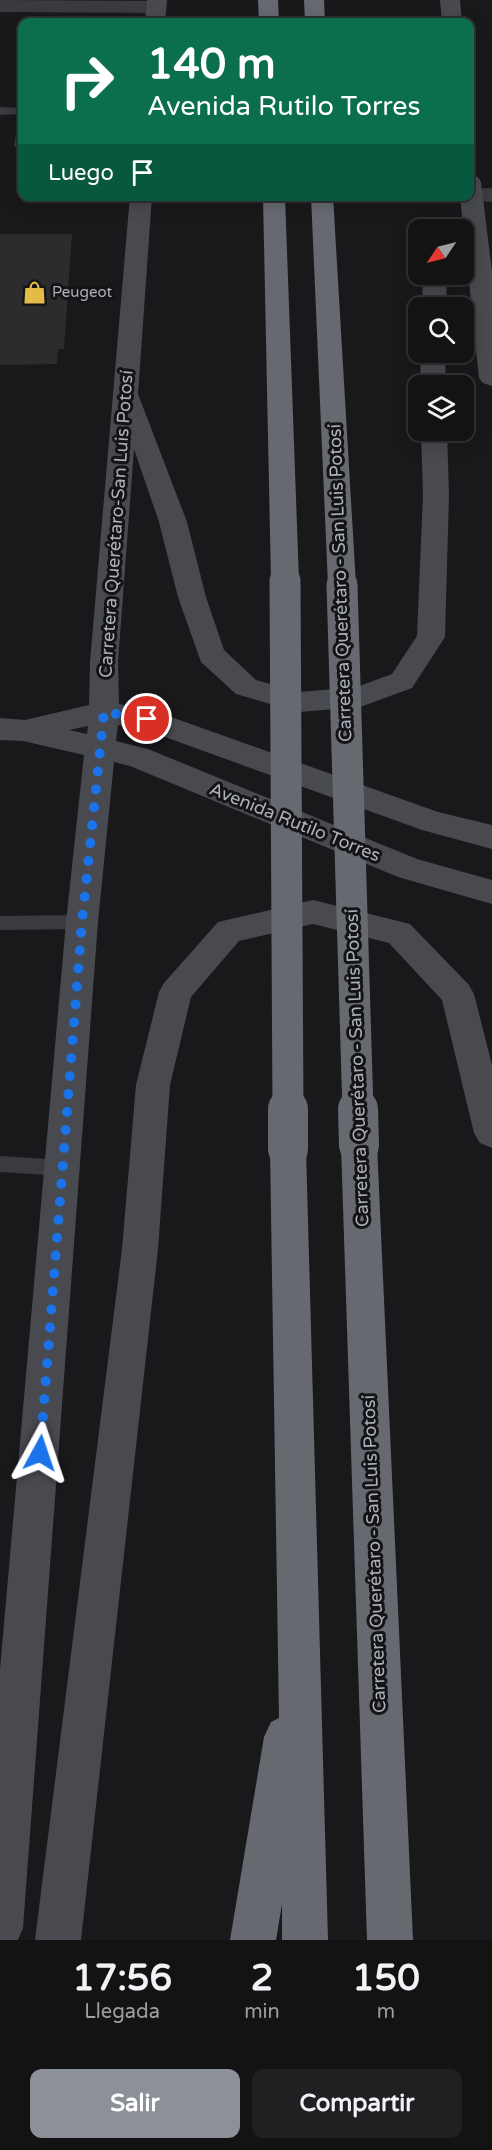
<!DOCTYPE html>
<html lang="es">
<head>
<meta charset="utf-8">
<style>
	body { margin:0; font-family:"Varela Round",sans-serif; background:#202022; color:#f1f3f6; height:100vh; display:flex; flex-direction:column; font-size:22px; white-space:nowrap }
	* { box-sizing:border-box; margin:0 }
	p { font-size:20px; color:#9d9ea0 }
	.icon { flex:none; width:33px; height:33px; fill:none; stroke:currentColor; stroke-width:2; stroke-linecap:round; stroke-linejoin:round }
	.map { position:relative; height:1940px; overflow:hidden }
	.side { display:flex; flex-direction:column; background:#131314; flex:1 }
	.side>* { flex:none }
	.guide { position:absolute; left:18px; top:18px; width:456px; height:183px; border-radius:12px; box-shadow:0 3px 15px #0003,0 0 0 2px #323234; background:#0b6e4f; color:#fff; overflow:hidden }
	.needle { width:39px; rotate:235deg }
	.controls { position:absolute; left:408px; top:219px; display:grid; gap:12px }
	.controls a { display:grid; place-items:center; width:66px; height:66px; border-radius:12px; background:#131314; box-shadow:0 3px 15px #0003,0 0 0 2px #323234; font-size:30px }
	.pin { position:absolute; display:grid; place-items:center; width:51px; height:51px; color:#fff; margin:-26px; border:3px solid #fff; border-radius:50%; box-shadow:0 2px 6px #0007 }
	.me { position:absolute; width:66px; margin:-33px; rotate:5deg; stroke-linejoin:round; filter:drop-shadow(0 0 4px #0008) }
	.turn { display:flex; align-items:center; gap:21px; height:126px; padding:0 30px; font-size:27px }
	.turn .icon { width:78px; height:78px; stroke-width:2.5 }
	.turn b { display:block; font-size:42px; line-height:51px }
	.then { display:flex; align-items:center; height:57px; padding:0 30px; background:#0003; gap:12px; font-size:22px }
	.eta { display:flex; justify-content:space-evenly; align-items:center; height:102px; text-align:center }
	.eta b { font-size:36px; font-weight:700; line-height:42px }
	.cta { display:flex; gap:12px; margin-top:auto; padding:12px 30px }
	.cta a { flex:1; height:69px; border-radius:12px; background:#8c9099; color:#fff; font-size:24px; font-weight:700; line-height:69px; text-align:center }
	.cta a+a { background:#202022; color:#f1f3f6 }
	.map>svg:first-child { display:block }
	.building { fill:#2c2c2f }
	.lines { fill:none; stroke-linecap:round; stroke-linejoin:round }
	.lane { fill:#3a3b40; fill-rule:evenodd }
	.street { fill:#3a3b40; fill-rule:evenodd }
	.secondary { fill:#484a50; fill-rule:evenodd }
	.highway { fill:#676971; fill-rule:evenodd }
	.highway-bridge-far1 { stroke:#676971; stroke-width:31 }
	.highway-bridge { stroke:#676971; stroke-width:40 }
	.route { stroke:#1a73e8; stroke-width:10; stroke-dasharray:0 18 }
	.labels { text-anchor:middle; stroke-width:6; stroke-linejoin:round; paint-order:stroke }
	.far-poi-label { font-size:15px; fill:#acb0ba; stroke:#141416; text-anchor:start }
	.street-label { font-size:18px; fill:#acb0ba; stroke:#141416 }
</style>
</head>
<body>
<div class="map">
<svg width="492" height="1940" viewBox="0 0 492 1940">
	<rect width="100%" height="100%" fill="#19191b"/>
	<path class="building" d="M0,234H72L64,349H58L57,364L0,365Z"/>
	<g class="lines">
		<path class="lane" d="M0,107L22,108V114L0,115Z
			M18,123H22V149L20,150L14,146Z
			M82,915L88,917L91,922L88,927L82,929L0,930V916Z
			M0,1156L63,1160L70,1162L73,1168L70,1174L63,1176L0,1172Z"/>
		<path class="street" d="M0,0L157,1L164,3L167,7L164,11L157,13L0,12Z
			M492,188V202L463,200L461,196H470V189Z"/>
		<path class="secondary" d="M147,0H167L165,22H145Z
			M440,0H460L462,22H442Z
			M470,175L478,177L481,182L492,272V386L483,383L479,378L460,196H470Z
			M130,196H152L138,394L187,522L206,597L224,650L256,680L299,692L357,687L392,674L417,636L423,495L421,430H447L449,495L445,637L412,688L360,707L299,712L236,694L201,662L178,597L159,522L134,449L118,662L119,704L157,712L438,812L492,825V849L422,830L143,729L118,725L116,741L148,749L417,859L492,880V904L398,877L130,766L114,762L98,922L23,1928L18,1940H0V1669L66,922L84,755L23,741L0,740V718L25,720L89,705L90,662ZM88,726L87,734L69,730Z
			M423,274H447L446,308H422Z
			M421,352H445L446,386H420Z
			M313,900L410,924L469,985L474,994L492,1065V1148L480,1143L474,1133L442,1000L389,943L313,924L239,941L191,997L170,1085L158,1249L81,1940H35L122,1249L136,1085L159,992L164,983L218,922Z"/>
		<path class="highway" d="M258,0H278L279,22H259Z
			M304,0H324L325,22H305Z
			M263,196H285L299,581L295,588L285,590L275,588L271,581Z
			M311,196H333L356,585L352,592L342,594L332,592L328,585Z
			M359,1130L371,1134L377,1145L413,1940H367L341,1145L347,1134Z
			M288,1134L301,1138L306,1149L328,1940H282V1904L276,1940H230L264,1737L271,1722L279,1718L270,1149L275,1138Z"/>
		<path class="highway-bridge-far1" d="M285,581L288,1111
			M342,585L358,1111"/>
		<path class="highway-bridge" d="M288,1109V1149
			M358,1109L359,1145"/>
	</g>
	<g class="lines">
		<path class="route" d="M40,1453L82,922L104,712L147,719"/>
	</g>
	<defs>
		<symbol id="shop-bare" viewBox="-9 -9 18 18"><path d="M-5-2.5h2.3a2.7 3.5 0 0 1 5.4 0H5L5.5 6h-11ZM-1.5-2.5h3a1.5 2.3 0 0 0-3 0Z" fill="#e6ba46" stroke="#141416" stroke-width="2.5" paint-order="stroke"/></symbol>
	</defs>
	<g fill-rule="evenodd">
		<use href="#shop-bare" x="18" y="276" width="33" height="33"/>
	</g>
	<g class="labels">
		<g class="far-poi-label">
			<text x="52" y="297">Peugeot</text>
		</g>
		<g class="street-label">
			<text transform="translate(116 524) rotate(-86)" y="6">Carretera Querétaro-San Luis Potosí</text>
			<text transform="translate(340 583) rotate(-92)" y="6">Carretera Querétaro - San Luis Potosí</text>
			<text transform="translate(295 822) rotate(22)" y="6">Avenida Rutilo Torres</text>
			<text transform="translate(357 1068) rotate(-92)" y="6">Carretera Querétaro - San Luis Potosí</text>
			<text transform="translate(374 1554) rotate(-92)" y="6">Carretera Querétaro - San Luis Potosí</text>
		</g>
	</g>
</svg>
<div class="controls">
<a><svg class="needle" viewBox="-14 -14 28 28"><path d="M0-13l5 13h-10z" fill="#e53935"/><path d="M0 13l5-13h-10z" fill="#9d9ea0"/></svg></a>
<a><svg class="icon" aria-label="search" viewBox="0 0 24 24"><circle cx="10" cy="10" r="6"/><path d="M15 15l6 6"/></svg></a>
<a><svg class="icon" aria-label="layers" viewBox="0 0 24 24"><path d="M12 4l9 5-9 5-9-5zM3 14l9 5 9-5"/></svg></a>
</div>
<div class="pin" style="left:147px;top:719px;background:#d93025"><svg class="icon" aria-label="arrive" viewBox="0 0 24 24"><path d="M6 21V4h12l-3 4 3 4H6"/></svg></div>
<svg class="me" style="left:40px;top:1453px" viewBox="-20 -20 40 40"><path d="M0-17L14 15 0 8-14 15z" fill="#1a73e8" stroke="#fff" stroke-width="4"/></svg>
<div class="guide">
<div class="turn"><svg class="icon" aria-label="right" viewBox="0 0 24 24"><path d="M7 20v-9h11M14 6l5 5-5 5"/></svg><div><b>140 m</b>Avenida Rutilo Torres</div></div>
<div class="then">Luego<svg class="icon" aria-label="arrive" viewBox="0 0 24 24"><path d="M6 21V4h12l-3 4 3 4H6"/></svg></div>
</div>
</div>
<section class="side">
<div class="eta">
<div><b>17:56</b><p>Llegada</p></div>
<div><b>2</b><p>min</p></div>
<div><b>150</b><p>m</p></div>
</div>
<div class="cta"><a>Salir</a><a>Compartir</a></div>
</section>
</body>
</html>
